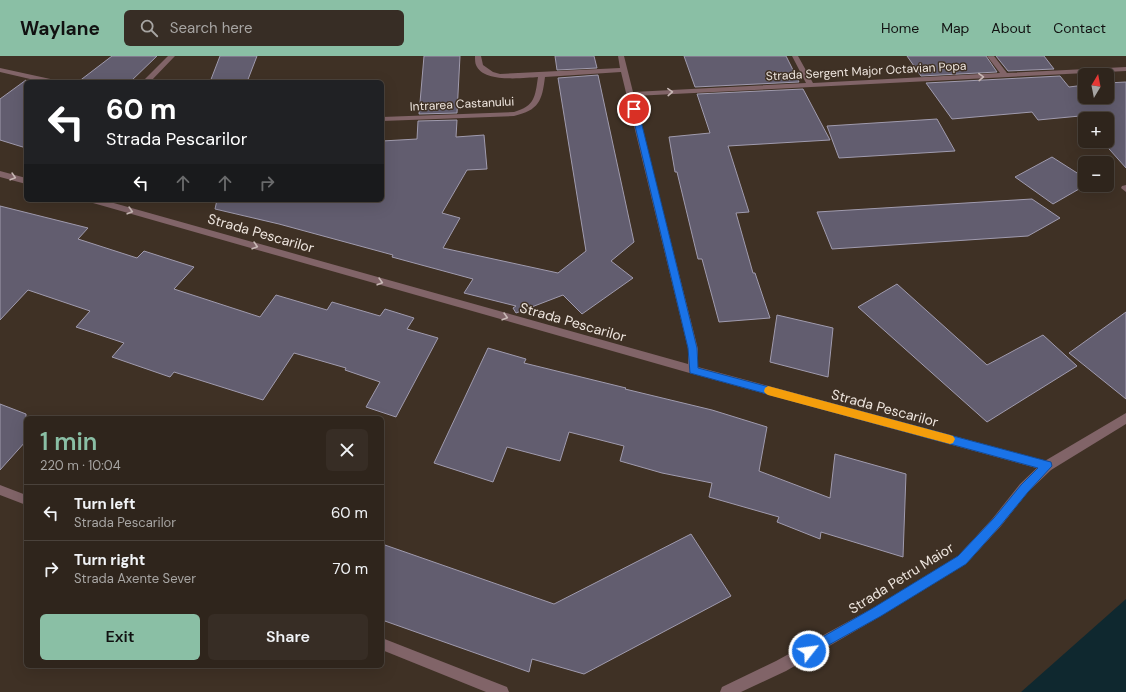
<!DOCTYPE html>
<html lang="en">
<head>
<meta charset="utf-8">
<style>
	body { margin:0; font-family:"DM Sans",sans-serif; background:#372d25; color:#f1f3f6; height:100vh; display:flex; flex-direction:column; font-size:15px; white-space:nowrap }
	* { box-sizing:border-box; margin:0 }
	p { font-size:13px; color:#a7a5a3 }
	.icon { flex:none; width:22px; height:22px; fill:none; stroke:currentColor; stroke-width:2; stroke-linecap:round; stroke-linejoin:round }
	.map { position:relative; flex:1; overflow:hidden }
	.sheet { position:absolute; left:24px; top:360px; width:360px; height:252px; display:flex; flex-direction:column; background:#2f251c; border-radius:6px; box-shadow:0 4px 16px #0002,0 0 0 1px #4a423b }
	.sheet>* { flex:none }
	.top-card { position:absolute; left:24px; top:24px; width:360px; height:122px; border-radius:6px; box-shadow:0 4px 16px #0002,0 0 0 1px #4a423b; background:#202124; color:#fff; overflow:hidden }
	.needle { width:26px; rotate:10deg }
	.controls { position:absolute; left:1078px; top:12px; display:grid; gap:8px }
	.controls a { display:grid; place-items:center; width:36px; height:36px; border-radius:6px; background:#2f251c; box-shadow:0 4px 16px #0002,0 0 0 1px #4a423b; font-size:20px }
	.pin { position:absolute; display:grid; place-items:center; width:34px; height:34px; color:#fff; margin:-17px; border:2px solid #fff; border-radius:50%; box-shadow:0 1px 4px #0007 }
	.me { position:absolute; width:44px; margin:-22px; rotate:60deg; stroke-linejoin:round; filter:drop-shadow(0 0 3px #0008) }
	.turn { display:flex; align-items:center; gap:14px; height:84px; padding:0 16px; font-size:18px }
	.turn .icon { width:52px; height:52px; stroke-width:2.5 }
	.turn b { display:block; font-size:28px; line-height:34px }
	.lanes { display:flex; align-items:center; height:38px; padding:0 16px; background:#0003; justify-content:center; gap:20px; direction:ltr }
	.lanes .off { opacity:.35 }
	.round { display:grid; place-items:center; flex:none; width:42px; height:42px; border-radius:6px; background:#372d25 }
	.headline { display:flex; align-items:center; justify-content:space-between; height:68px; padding:0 16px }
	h1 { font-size:24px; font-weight:600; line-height:30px; color:#8abfa5 }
	.primary-button { display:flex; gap:8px; margin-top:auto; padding:8px 16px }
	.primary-button a { flex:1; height:46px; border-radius:6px; background:#8abfa5; color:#111; font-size:16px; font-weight:600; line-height:46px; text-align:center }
	.primary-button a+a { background:#372d25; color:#f1f3f6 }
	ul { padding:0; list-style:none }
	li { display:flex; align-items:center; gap:12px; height:56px; padding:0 16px; border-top:1px solid #4a423b }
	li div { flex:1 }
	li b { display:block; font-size:15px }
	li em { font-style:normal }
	header { display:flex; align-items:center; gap:24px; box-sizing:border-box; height:56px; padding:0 20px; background:#8abfa5; color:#111 }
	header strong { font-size:19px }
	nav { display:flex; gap:22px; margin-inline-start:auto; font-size:14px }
	.search { width:280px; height:36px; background:#372d25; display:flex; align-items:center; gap:10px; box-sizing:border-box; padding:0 14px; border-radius:6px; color:#a7a5a3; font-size:15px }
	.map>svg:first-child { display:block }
	.water { fill:#0f282f }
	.building { fill:#625d6f; stroke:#a09bae }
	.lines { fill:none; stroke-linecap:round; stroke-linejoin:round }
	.minor { fill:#816468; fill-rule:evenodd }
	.tertiary { fill:#816468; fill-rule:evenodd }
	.oneway { stroke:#c8b8b5 }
	.route { fill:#1a73e8; stroke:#114b97 }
	.slow { fill:#f59e0b }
	.labels { text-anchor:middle; stroke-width:3; stroke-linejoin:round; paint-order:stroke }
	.far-street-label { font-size:12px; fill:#eee5de; stroke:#3f3125 }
	.street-label { font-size:14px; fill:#eee5de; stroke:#3f3125 }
</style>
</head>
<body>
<header>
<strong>Waylane</strong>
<div class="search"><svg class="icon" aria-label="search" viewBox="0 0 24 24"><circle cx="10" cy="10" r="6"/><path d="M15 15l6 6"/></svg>Search here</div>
<nav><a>Home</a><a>Map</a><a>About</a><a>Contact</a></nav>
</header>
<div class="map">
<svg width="1126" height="636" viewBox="0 0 1126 636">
	<rect width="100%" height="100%" fill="#3f3125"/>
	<path class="water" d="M1126,543V636H1021Z"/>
	<path class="building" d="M112,0H157L130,26H78Z
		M220,0H257L247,26H210Z
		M424,0H460L457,57L419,58Z
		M555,0H594L597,12L557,14Z
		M684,0H786L799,26L695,31Z
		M907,0H986L997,16L921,20Z
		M996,0H1044L1054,13L1008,15Z
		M598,19L634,186L611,205L633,222L582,258L563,239L516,257L513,252L516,250L464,237L473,223L392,201L393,199L279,168L215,153L217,144H382V85L417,83L418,65L457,64L456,81L484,79L487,113L467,114L442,157L460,162L443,192L558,217L586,195L558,22Z
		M1060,20L1069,31L1085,29V41H1107V27L1126,26V112L1102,85H1107V63H1085V66L1080,60L1038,64L1032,56L952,63L926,27Z
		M26,24V92L0,84V43Z
		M803,33L830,84L728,90L749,156L736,157L753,217H755L770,262L719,266L702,203H698L677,116H675L669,81L710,77L697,38Z
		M937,63L955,95L839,102L827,70Z
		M1052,101L1085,122L1086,129L1053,148L1015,121Z
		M1032,143L1060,162L1028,180L832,193L817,156Z
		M0,150L88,172L78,183L137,202L144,195L194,211L174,233L260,261L276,239L327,254L332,246L380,260L385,253L414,262L407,273L438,282L396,361L366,351L380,326L345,314L346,312L294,297L263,344L174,316L170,321L112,301L124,287L76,271L90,255L28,234L0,264Z
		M897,228L987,309L1043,279L1077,310L987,366L858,251Z
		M1126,256V343L1069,297Z
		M777,259L833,272L828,321L770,306Z
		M488,292L526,303L524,307L626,332L625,333L712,354L767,371L759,415L830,442L835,398L906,418L903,501L821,476L820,483L777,466L779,461L709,441L712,427L662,417L620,405L624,390L569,376L560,405L507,391L493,426L434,407Z
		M0,348L26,358V385L0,414Z
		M691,478L731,540L584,618L532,603L529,616L382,564V488L554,548Z"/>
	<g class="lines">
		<path class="minor" d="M168,0H175L150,26H142Z
			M475,0H481L483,9L493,16L500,18L620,12L618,0H624L633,36L806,27L792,0H798L813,27L1000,17L987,0H994L1007,17L1126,11V15L634,40L698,293V311L1047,405L1051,406L1052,410L1051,414L1047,415L693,318L93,147L89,144H103L688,308V293L621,16L545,21C542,45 539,54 514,60L382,65V61L514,56C535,50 535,41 538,21C523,22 483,27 476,9C475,7 475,3 475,0Z
			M0,12L55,24L56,26H43L0,16Z
			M0,115L26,122V128L0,121Z
			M1126,129V136L1121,132L1122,130Z
			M0,429L26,439V449L0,439Z
			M382,582L507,631L509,636H486L382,594Z"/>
		<path class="tertiary" d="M1126,357V368L1051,414L1028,436L1001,470L966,508L881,560L786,615L741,636H720L722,631L776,605L873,552L958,500L993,462L1020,428L1043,406Z"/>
	</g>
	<defs><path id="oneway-chevron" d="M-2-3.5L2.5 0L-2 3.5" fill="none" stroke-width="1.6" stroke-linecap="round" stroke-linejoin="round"/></defs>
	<g class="oneway">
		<use href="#oneway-chevron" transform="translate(981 21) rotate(-2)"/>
		<use href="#oneway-chevron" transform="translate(670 36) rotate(-3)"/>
		<use href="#oneway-chevron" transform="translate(13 121) rotate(16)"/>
		<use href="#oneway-chevron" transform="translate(130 155) rotate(16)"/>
		<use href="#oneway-chevron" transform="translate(255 190) rotate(16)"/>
		<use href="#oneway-chevron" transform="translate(380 226) rotate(16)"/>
		<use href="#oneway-chevron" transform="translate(505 261) rotate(16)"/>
	</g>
	<path class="route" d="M634,51L638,53L697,292L698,312L1047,405L1051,406L1052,410L1028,436L1001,469L966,508L881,560L809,600L805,599L803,595L805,591L873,552L958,500L994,462L1021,429L1038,412L690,317L688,292L631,53Z"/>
	<path class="slow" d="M768,330L950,379L953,380L955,383L953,387L950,388L768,339L765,337L764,335L765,332Z"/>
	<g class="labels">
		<g class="far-street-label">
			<text transform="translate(866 15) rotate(-3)" y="4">Strada Sergent Major Octavian Popa</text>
			<text transform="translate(462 48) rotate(-3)" y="4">Intrarea Castanului</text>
		</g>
		<g class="street-label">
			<text transform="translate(261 177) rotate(16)" y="5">Strada Pescarilor</text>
			<text transform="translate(573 266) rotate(16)" y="5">Strada Pescarilor</text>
			<text transform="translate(885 352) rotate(15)" y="5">Strada Pescarilor</text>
			<text transform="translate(901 522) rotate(-32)" y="5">Strada Petru Maior</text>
		</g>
	</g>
</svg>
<div class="controls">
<a><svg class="needle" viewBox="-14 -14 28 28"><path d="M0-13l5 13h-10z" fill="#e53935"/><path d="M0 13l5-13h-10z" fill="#a7a5a3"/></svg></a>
<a>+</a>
<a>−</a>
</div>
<div class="pin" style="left:634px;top:53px;background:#d93025"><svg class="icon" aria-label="arrive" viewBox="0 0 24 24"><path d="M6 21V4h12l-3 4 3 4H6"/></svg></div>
<svg class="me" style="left:809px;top:595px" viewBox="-20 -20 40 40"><circle r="17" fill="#1a73e8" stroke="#fff" stroke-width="3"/><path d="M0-11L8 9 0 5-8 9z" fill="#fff"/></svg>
<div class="top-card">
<div class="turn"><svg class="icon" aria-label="left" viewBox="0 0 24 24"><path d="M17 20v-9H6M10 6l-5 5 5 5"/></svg><div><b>60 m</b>Strada Pescarilor</div></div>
<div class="lanes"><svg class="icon" aria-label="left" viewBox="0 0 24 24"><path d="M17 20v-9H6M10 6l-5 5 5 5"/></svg><svg class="icon off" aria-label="ahead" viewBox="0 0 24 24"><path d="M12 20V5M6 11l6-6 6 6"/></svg><svg class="icon off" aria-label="ahead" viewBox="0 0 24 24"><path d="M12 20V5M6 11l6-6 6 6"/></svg><svg class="icon off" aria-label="right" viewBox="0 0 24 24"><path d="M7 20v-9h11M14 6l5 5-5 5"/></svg></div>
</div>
<section class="sheet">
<div class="headline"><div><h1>1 min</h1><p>220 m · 10:04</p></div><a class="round"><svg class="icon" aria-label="close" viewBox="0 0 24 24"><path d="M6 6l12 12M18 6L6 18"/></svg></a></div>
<ul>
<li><svg class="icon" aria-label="left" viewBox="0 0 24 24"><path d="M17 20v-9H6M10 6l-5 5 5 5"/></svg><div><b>Turn left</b><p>Strada Pescarilor</p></div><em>60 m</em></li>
<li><svg class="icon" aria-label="right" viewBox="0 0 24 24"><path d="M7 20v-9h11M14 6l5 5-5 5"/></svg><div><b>Turn right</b><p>Strada Axente Sever</p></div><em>70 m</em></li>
</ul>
<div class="primary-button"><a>Exit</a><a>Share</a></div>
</section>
</div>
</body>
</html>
